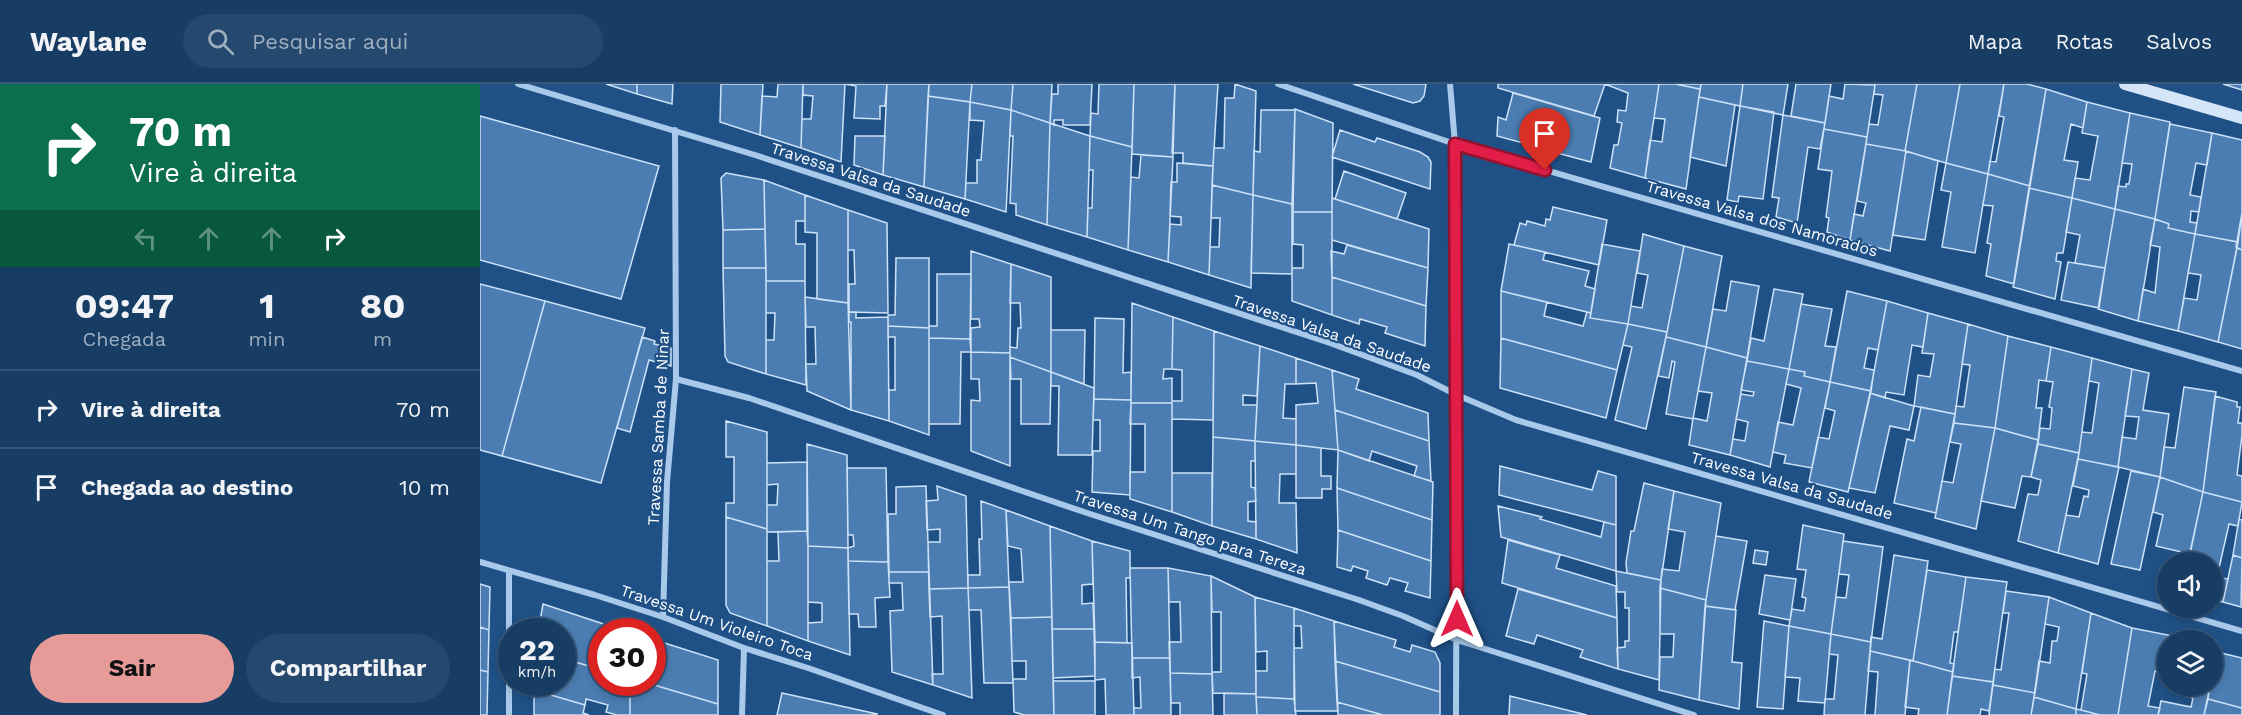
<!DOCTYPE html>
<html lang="pt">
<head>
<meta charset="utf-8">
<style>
	body { margin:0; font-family:"Work Sans",sans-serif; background:#24486e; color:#f1f3f6; height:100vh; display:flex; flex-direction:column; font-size:22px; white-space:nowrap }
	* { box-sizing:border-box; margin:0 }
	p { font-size:20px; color:#9eaebf }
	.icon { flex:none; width:33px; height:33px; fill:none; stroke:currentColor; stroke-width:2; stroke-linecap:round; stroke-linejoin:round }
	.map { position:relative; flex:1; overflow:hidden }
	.panel { display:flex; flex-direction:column; background:#173d65; width:480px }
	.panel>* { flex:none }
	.banner { background:#0b6e4f; color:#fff; overflow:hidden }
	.buttons { position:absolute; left:1677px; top:468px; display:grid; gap:12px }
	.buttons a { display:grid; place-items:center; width:66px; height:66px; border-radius:50%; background:#173d65; box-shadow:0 3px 9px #0003,0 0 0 2px #365679; font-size:30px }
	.speed { position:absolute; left:18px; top:534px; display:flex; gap:12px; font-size:30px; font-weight:700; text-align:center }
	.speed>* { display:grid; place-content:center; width:78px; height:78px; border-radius:50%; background:#173d65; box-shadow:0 3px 9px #0003,0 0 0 2px #365679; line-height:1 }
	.speed small { font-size:15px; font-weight:400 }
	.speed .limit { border:9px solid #d22; background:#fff; color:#111 }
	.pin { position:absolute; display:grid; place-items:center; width:51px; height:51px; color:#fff; margin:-62px -26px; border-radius:50% 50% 50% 0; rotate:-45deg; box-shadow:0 0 6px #0007 }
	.pin .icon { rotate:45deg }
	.me { position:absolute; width:66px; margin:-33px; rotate:0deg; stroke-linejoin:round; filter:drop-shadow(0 0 4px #0008) }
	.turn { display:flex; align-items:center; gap:21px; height:126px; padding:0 30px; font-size:27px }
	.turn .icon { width:78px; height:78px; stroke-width:2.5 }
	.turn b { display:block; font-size:42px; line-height:51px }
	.lanes { display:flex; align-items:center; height:57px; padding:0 30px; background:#0003; justify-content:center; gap:30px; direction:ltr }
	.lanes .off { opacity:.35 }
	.eta { display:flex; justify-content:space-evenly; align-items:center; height:102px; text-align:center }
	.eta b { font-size:36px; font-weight:700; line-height:42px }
	.primary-button { display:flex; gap:12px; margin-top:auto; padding:12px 30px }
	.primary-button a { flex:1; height:69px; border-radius:36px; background:#e69b98; color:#111; font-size:24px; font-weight:700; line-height:69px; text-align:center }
	.primary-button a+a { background:#24486e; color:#f1f3f6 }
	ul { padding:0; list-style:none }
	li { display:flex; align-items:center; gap:18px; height:78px; padding:0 30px; border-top:2px solid #365679 }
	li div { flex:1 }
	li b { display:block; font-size:22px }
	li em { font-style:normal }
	header { display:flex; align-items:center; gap:36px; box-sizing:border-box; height:84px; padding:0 30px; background:#173d65; border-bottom:2px solid #365679 }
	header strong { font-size:28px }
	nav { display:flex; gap:33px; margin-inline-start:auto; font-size:21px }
	.search { width:420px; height:54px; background:#24486e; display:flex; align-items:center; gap:15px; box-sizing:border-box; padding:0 21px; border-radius:33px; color:#9eaebf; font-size:22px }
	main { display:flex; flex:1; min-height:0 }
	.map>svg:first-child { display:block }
	.building { fill:#4b7db2; stroke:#cde2f8; stroke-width:1.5 }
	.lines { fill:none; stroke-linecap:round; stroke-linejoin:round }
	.street { stroke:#a9c9ea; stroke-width:6 }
	.secondary { stroke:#d4e5f8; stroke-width:12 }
	.route-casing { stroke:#92132f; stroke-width:15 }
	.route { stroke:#e11d48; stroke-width:10 }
	.labels { text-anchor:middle; stroke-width:4.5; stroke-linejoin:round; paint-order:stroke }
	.street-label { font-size:16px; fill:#fff; stroke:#1f5187 }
</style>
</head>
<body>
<header>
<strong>Waylane</strong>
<div class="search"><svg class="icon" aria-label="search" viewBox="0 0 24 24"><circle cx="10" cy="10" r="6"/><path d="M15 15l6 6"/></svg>Pesquisar aqui</div>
<nav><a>Mapa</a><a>Rotas</a><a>Salvos</a></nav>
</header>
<main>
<section class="panel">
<div class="banner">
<div class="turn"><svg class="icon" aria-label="right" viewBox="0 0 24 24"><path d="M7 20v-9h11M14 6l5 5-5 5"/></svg><div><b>70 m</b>Vire à direita</div></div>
<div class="lanes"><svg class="icon off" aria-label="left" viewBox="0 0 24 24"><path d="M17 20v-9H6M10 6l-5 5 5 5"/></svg><svg class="icon off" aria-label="ahead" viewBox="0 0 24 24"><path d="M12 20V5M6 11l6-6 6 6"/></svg><svg class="icon off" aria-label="ahead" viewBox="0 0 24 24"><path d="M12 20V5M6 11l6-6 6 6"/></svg><svg class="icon" aria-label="right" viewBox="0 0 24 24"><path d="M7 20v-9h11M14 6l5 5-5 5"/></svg></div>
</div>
<div class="eta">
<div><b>09:47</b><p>Chegada</p></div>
<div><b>1</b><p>min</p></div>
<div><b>80</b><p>m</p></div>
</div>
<ul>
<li><svg class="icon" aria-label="right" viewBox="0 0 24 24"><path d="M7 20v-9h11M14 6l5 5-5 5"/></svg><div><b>Vire à direita</b></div><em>70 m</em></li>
<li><svg class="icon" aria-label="arrive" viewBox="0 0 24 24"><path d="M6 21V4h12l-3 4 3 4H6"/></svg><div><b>Chegada ao destino</b></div><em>10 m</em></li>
</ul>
<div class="primary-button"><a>Sair</a><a>Compartilhar</a></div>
</section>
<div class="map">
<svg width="1762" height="631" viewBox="0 0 1762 631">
	<rect width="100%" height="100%" fill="#1f5187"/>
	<path class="building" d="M126,0H157V10Z
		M157,0H193L192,20L157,10Z
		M241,0H283L280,51L240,38Z
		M298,0H323L321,64L280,51L282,12L297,13Z
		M323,0H365L361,78L321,64L322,35H331L333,12L323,11Z
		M365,0H407L405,22H400V35L374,34L376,2Z
		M407,0H449L444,103L403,91Z
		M449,0H492L490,18L448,12Z
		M492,0H533L531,26L490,18Z
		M533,0H572L570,39L531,26Z
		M578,0H612L610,41H583V36H574V41L570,39L572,10H578Z
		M619,0H654L652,63L610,52L611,29L618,30Z
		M654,0H695L693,73L652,70Z
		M695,0H738L733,82L703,79V69H692Z
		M755,0L776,7L773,111L732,101L734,64H744L745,14H754Z
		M873,0H946L944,12L940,17L933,19Z
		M1018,0H1125L1114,32L1018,4Z
		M1125,0H1179L1165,94L1130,84L1134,61H1138L1142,39L1137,38L1138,26L1146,27L1148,9Z
		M1179,0H1195L1220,5L1206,105L1165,94L1170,56L1182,58L1185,35L1174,34Z
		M1195,0H1221L1220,5Z
		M1221,0H1263L1260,22L1219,13Z
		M1263,0H1308L1303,31L1260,22Z
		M1316,0H1351L1345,39L1311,32Z
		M1365,0L1395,1L1387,53L1344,45L1349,12L1363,15Z
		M1395,0H1437L1425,67L1386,60L1389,40L1398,41L1403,11L1394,10Z
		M1437,0H1480L1466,79L1425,67Z
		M1480,0H1524L1508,90L1466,79Z
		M1524,0H1547L1566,5L1550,102L1508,90L1510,77L1516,78L1524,33L1519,32Z
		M1743,0H1762V6Z
		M1566,5L1607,18L1603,44L1591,40L1584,76L1598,78L1592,114L1549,104Z
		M1033,9L1120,34L1111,78L1077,69L1081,57L1055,49L1051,61L1017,52L1018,33L1026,36Z
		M448,12L490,18L485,115L444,103Z
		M1219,13L1255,21L1246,82L1210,73Z
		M490,18L531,26L526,128L485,115L486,99H497V76H501L504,37L490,36Z
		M1607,18L1650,29L1635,125L1592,114L1595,94L1610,96L1618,52L1602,49Z
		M1260,22L1294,28L1283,115L1259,112L1258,118L1247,116Z
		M815,25L853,39L852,128H813Z
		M531,26L570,39L567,141L536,131V120L530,119L533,52H530Z
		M781,26H815L812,120L773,111L774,67L780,68Z
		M1650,29L1690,38L1675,135L1635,125L1638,102L1646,103V100H1649L1652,80L1642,79Z
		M1303,31L1345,39L1340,65L1328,63L1317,139L1296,133L1299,114L1292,113Z
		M0,32L179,82L141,215L0,176Z
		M570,39L610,52L607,153L567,141Z
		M1690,40L1732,49L1727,81L1716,79L1710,111L1721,113L1719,128L1711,127L1710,138L1717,139L1715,150L1688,144L1689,140L1675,135Z
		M1344,45L1387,53L1370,156L1347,148L1349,134L1346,133L1352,87L1338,85Z
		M860,46L895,58L897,54L940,68L948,73L951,78L950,105L852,73Z
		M1732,49L1762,56V129L1758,158L1715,150Z
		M375,52H405L403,91L374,81Z
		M610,52L652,63L648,166L607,153L608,124H612L613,86H609Z
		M1386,60L1426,67L1410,167L1370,156L1374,130L1383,132L1386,119L1377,117Z
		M1426,67L1458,77L1445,156L1413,151Z
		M661,71L693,73L688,178L648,166L651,93L659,94Z
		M697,79L733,82L729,191L688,178L690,140L701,141V133L690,132L691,98H697Z
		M1466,79L1508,90L1495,169L1462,163L1471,108L1461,106Z
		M864,87L926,109L917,135L855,115Z
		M246,89L284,96L285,145L243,146L241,94Z
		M1508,90L1550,102L1534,200L1506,192L1511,160L1507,159L1513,122L1503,121Z
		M284,96L325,111V137H316V160H325V197H286Z
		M732,101L773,111L771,204L729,191L730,163H739L740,134H731Z
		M1549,104L1592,114L1583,169H1577L1576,177L1581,178L1575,215L1533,203Z
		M325,111L368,126V219L337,215V149L325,148Z
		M773,111L812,120V190L771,189Z
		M852,114L949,145L948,184L852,156Z
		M1592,114L1635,125L1625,184L1595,179L1600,151L1586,148Z
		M1073,123L1127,136L1119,181L1034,161L1040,139L1046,141L1047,137L1065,142L1066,135L1070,136Z
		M1635,125L1675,135L1658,237L1618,225Z
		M368,126L407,139L408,229L369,228V200H375L374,166H368Z
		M813,128H852V231L812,217V184H823V161L813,160Z
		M1762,129V166L1756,163Z
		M1675,135L1689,140L1688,144L1715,150L1698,247L1658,237L1663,205L1675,209L1680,163L1670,161Z
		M285,145L286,184H243V146Z
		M1163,150L1204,162L1187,248L1148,240L1151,222L1162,224L1168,191L1157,189Z
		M1715,150L1758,158L1738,258L1698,247L1704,214L1717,216L1721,191L1708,189Z
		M1029,160L1065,168L1063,176L1109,187L1105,202L1115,205L1111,229L1021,207Z
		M1122,160L1160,167L1148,240L1110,234Z
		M867,161L948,184L946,222L852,193L851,167L864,170Z
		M1204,162L1242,172L1226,263L1186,253Z
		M1757,164L1762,166V265L1738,258Z
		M491,167L531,180L530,269L491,268V244L500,243L499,235H491Z
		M416,174H449V244L408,242V231H415Z
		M1588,178L1625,184L1619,224L1581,216Z
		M531,180L571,193V288L530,273V263L537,264L538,244H541L540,219H530Z
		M243,184H286V290L248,278L245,272Z
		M457,190H491L490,255L449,254V242H457Z
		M852,193L946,222L945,262L905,249L907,243L880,235L879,240L852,231Z
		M286,197H325L326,301L286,290V256H294L295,229H286Z
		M1251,197L1279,202L1267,274L1226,263L1233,225L1246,227Z
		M0,200L65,217L22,372L0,366Z
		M1294,205L1323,210L1309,285L1267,277L1271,254L1284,257Z
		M1021,207L1067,218L1064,232L1103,242L1107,228L1111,229L1110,234L1148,240L1137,286L1021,254Z
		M1367,207L1407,217L1398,266L1388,264L1384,284L1394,286L1391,307L1350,298Z
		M325,213L368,219L371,326L327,307L326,280H336L335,243H326Z
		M65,217L165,244L121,399L22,372Z
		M1407,217L1448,229L1443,263L1432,261L1424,311L1406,308L1405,314L1390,309Z
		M652,219L693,233L692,285H684L683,295L692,294V319H651Z
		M1321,220L1352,225L1345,262L1356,263L1350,298L1324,292L1325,288L1309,285Z
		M369,228H376V234L408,233L409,337L371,326V238H369Z
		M1448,229L1488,240L1475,330L1434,322L1438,291L1450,293L1454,270L1442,269Z
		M693,233L734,247L733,336L692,335V317H702V286L692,285Z
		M615,234L644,235L643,289L651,288V316L614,315Z
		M1148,240L1187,248L1166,345L1135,336L1152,263L1143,261Z
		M1488,240L1528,252L1515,344L1474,339L1476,322L1484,323L1490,281L1482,280Z
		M408,242L449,244V351L409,337V306H415V253H408Z
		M571,246H605L604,300L571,288Z
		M734,247L780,262L777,312L763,311V321H777L775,357L733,353Z
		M1528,252L1571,263L1566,297L1559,296L1556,324H1562L1558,356L1515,344Z
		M162,253L175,257L174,260L191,264V282L169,276L150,348L137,344Z
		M1186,253L1226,263L1213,335L1186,330L1195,278L1192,277L1189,294L1178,292Z
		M449,254L490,255L491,268H481L480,340H449Z
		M1021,254L1137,286L1126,334L1020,304Z
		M780,262L816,274V300H805L803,334L816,335V361L775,357Z
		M1226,263L1267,274L1250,371L1209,361L1213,334L1227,337L1232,309L1218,307Z
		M1571,263L1612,274L1599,369L1558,360L1560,344L1570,345L1572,324L1569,323L1573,298L1566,297Z
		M491,268L530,269V382L491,367V316L500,317L499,295H491Z
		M530,273L571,288L570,340H541V295H531Z
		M816,274L852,286L858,366L816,361V321L838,319L836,299L816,300Z
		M1612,274L1652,285L1638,383L1598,375L1602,348L1612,349L1619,299L1609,297Z
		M1267,277L1309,285L1290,383L1250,371L1253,355L1265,357L1268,338L1256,335L1261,310L1273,312L1274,308L1261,306Z
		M1309,285L1325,288L1324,292L1350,298L1332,384L1304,379L1306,371L1293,368L1298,338L1313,341L1321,304L1306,300Z
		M1652,285L1669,289L1663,326L1689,330L1680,393L1638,383L1642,353L1656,355L1659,333L1645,332Z
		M852,286L879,295L876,305L948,329L949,357L855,326Z
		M571,288L614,304L612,371H578L579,302H571Z
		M1350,298L1391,307L1368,408L1329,398L1338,353L1349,355L1355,327L1345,324Z
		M1704,303L1736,308L1723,408L1680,393L1684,363L1695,364Z
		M1390,309L1434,322L1429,346L1410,342L1395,409L1369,404Z
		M1735,312L1757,318V323H1760L1758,339H1762V351L1757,391L1762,392V418L1723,408Z
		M614,315L651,316L650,411L612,408L613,367H620V336H613Z
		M651,319H692V428L650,415V388H665V340H650Z
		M1441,323L1475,330L1456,429L1414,419L1427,355L1434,357Z
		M855,326L949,357L951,397L934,392L937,382L892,367L889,377L858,366Z
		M246,337L287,348V445L246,433V419H254V373H246Z
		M1474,339L1515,344L1496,445L1455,434L1462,397L1473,399L1481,360L1470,358Z
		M1515,344L1558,356L1551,393L1542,392L1535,424L1501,417Z
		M733,353L775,357V377H771V403L775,404L776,417L768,418V437L776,438V455L732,442Z
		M775,357L816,361V390H800L799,419H816L817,469L776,455Z
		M327,360L367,371L368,464L328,462Z
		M1558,360L1599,369L1578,469L1538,457L1548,410L1558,411L1561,396L1551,393Z
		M816,361L841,364V392H851V405H842V414H816Z
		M858,366L953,398L952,436L857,404Z
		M1598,375L1639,383L1618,480L1578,469L1586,431L1599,433L1604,412L1608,413L1609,406L1593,402Z
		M327,378V447L287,448V421H297L298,400L287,401V379Z
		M1020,382L1112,406L1118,387L1136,392V441L1019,411Z
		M367,384H406L408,478L368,477V464L374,462L373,451H368Z
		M1651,387L1680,393L1660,486L1631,480Z
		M692,389H732V442L692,428Z
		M1680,393L1723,408L1710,470L1676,462L1683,431L1673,428Z
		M1164,399L1194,407L1181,496L1147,489L1146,479L1151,447H1154Z
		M446,402L449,488H409L408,430H416V403Z
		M457,402L486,412L488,504L449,505L448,458H460V445L447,446L446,417L458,416Z
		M857,404L952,436L951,477L858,446Z
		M1194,407L1241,419L1226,516L1180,504L1182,485L1199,487L1205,448L1188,445Z
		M1723,408L1762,418L1758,442L1749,440L1737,493L1748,495L1743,518L1732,515V478H1708Z
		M501,417L526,426L529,503L488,504V491H500L499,455H502Z
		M1018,422L1062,433L1060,435L1121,453L1124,438L1136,441V487L1021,453Z
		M526,426L570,442L572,533L531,534L529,498H543L541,465L528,462Z
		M246,433L287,445V542L250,529L246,521Z
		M1759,435L1762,436V474L1753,471Z
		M1323,441L1364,450L1351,550L1309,542L1312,525L1324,527L1326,514L1322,513L1326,486L1317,485Z
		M570,442L612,457L613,500L602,501V520L613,519L614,545H572Z
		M858,446L951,477L950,514L925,507L928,499L910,494L907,501L886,494L888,487L873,482L871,487L857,483Z
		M327,447L328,462V557L287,542V477H299L298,448Z
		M1236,452L1267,457L1255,526L1225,522Z
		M1028,456L1080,471L1076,484L1136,502L1137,534L1022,499Z
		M612,457L650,467V494H646L647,559L615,558Z
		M1363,457L1403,463L1391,558L1351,550L1356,513L1366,514L1369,491L1359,490Z
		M328,462L368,464L370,571L328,557V539L342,538V519L328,518Z
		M1275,466L1288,468L1286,481L1273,479Z
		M1414,471L1448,477L1433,577L1390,567L1391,553L1402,555Z
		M1753,471L1762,474L1761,523L1743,518Z
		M368,477L408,478L410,513L395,514L396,543H379L378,530H369Z
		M650,484H688L690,574H652Z
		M688,484L731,492L732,590L690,589L689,558H701L700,518H689Z
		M1447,486L1486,493L1478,548H1474L1470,579L1474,580L1473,588L1433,577Z
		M1136,487L1181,496L1179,596L1138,585L1137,564L1145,563V557H1149V524H1145V508H1137Z
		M409,488H449L453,601L412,588L410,527L423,526L422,499H409Z
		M1285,491L1316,495L1310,536L1279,530Z
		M731,492L775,513L776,610L733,609L732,588H741V528H732Z
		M1486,493L1527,498L1513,598L1472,592Z
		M0,500L10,503L9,546L0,543Z
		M529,503L533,599H504L501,526H489L488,504Z
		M488,504L489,526L492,614L453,601L452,590H463L462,532L450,533L449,505Z
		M1180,504L1226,516L1219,616L1179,606L1180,573H1193L1194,550H1180Z
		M1038,505L1137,534L1138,585L1100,573L1103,566L1057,551L1054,560L1026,552Z
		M1526,507L1569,513L1555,609L1513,601L1515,585L1521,586L1529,529H1523Z
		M775,513L814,524V615L776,613V587H787V567L776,568Z
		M1569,513L1611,529L1596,625L1554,613L1559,577L1570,579L1572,557H1577L1579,543L1565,540Z
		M63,520L148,548H122V586L82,574V548H58Z
		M1225,522L1256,526L1252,578L1262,579L1259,625L1219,616Z
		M814,524L854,537L858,627H815L814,564H822L821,542H814Z
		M1611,529L1652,544L1638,631H1620L1601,626L1607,590L1602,589Z
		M572,533L574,631H544L534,628L533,595H546V577H532L531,534Z
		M854,537L916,556L914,563L930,568L932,561L955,568L960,579V608L855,577Z
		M1284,537L1309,542L1303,625L1277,623Z
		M1309,542L1351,550L1345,619L1318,617L1320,594L1305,593Z
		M0,543L9,546L8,588L0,586Z
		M1652,544L1693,552L1691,556H1688L1686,589L1675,587L1668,622L1680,624L1678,631H1638Z
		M572,545H614L615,592L573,594Z
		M1351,550L1391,558L1385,631H1344L1345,615H1354L1358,571L1349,570Z
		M172,555L238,576V620L164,598H172Z
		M615,558L652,559L654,631H626L625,595L615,596Z
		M1732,566L1737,568L1732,592Z
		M1390,567L1430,576L1425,631H1385H1395L1398,588L1388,587Z
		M1737,568L1762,574V624L1728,615L1730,602H1732Z
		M82,574L122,586V598H150V631H137L126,628L128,621L106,615L105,621L54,606V598H82Z
		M652,574H690L691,631H654V624H661L660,593L652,594Z
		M1430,576L1473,588L1467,631H1438L1439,625L1425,623Z
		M855,577L960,608V631H903L857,618Z
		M0,586L8,588L7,631H0Z
		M690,589L732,590L733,631H700V619H691Z
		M1472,592L1513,598L1509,627L1501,625L1500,631H1467Z
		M573,597H615V631H574Z
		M150,598H164L238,620V631H150Z
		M1513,601L1555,609L1551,631H1509Z
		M1702,602H1730L1724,631H1678L1681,617L1711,623L1713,614L1700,611Z
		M54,606L105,621L103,629L109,631H54Z
		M302,609L397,630L396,631H297Z
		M744,609L776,610L777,631H744Z
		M1030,612L1107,631H1029Z
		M776,613L814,615L816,631H777Z
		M1554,613L1596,625V631H1551Z
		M1728,615L1762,624V631H1724Z
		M857,618L903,631H858Z
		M1596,625L1601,626L1620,631H1596Z"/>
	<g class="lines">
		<path class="street" d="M38,0L275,71L850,259L937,291L977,311L1036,336L1762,547
			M798,0L975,60L1762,287
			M970,0L975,60L977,311L976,631
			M196,295L269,314L607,429L879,516L923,532L977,556L1214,631
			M0,478L115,511L183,533L264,564L328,584L463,631
			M183,533L187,398L196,295L195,46
			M29,631V488
			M262,631L264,564"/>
		<path class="secondary" d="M1645,0L1762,34"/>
	</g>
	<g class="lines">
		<defs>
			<path id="route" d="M977,535L975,60L1065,86"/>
		</defs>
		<use href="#route" class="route-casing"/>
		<use href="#route" class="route"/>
	</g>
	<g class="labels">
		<g class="street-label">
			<text transform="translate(391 95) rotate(18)" y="6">Travessa Valsa da Saudade</text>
			<text transform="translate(1282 134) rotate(16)" y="6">Travessa Valsa dos Namorados</text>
			<text transform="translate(852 249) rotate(19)" y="6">Travessa Valsa da Saudade</text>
			<text transform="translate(178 343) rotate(-87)" y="6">Travessa Samba de Ninar</text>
			<text transform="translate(1312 401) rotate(16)" y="6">Travessa Valsa da Saudade</text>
			<text transform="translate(710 448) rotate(18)" y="6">Travessa Um Tango para Tereza</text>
			<text transform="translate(237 538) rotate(19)" y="6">Travessa Um Violeiro Toca</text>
		</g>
	</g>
</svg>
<div class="buttons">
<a><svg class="icon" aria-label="sound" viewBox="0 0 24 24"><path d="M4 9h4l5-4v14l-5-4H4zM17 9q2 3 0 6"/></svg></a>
<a><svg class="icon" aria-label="layers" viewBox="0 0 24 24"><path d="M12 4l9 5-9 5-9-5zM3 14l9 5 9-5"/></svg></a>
</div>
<div class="speed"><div>22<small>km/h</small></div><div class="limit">30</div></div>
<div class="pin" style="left:1065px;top:86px;background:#d93025"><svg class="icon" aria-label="arrive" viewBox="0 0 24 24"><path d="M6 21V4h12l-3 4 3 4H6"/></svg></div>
<svg class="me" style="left:977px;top:535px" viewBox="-20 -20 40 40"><path d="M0-17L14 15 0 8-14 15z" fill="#e11d48" stroke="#fff" stroke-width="4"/></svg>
</div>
</main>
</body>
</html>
